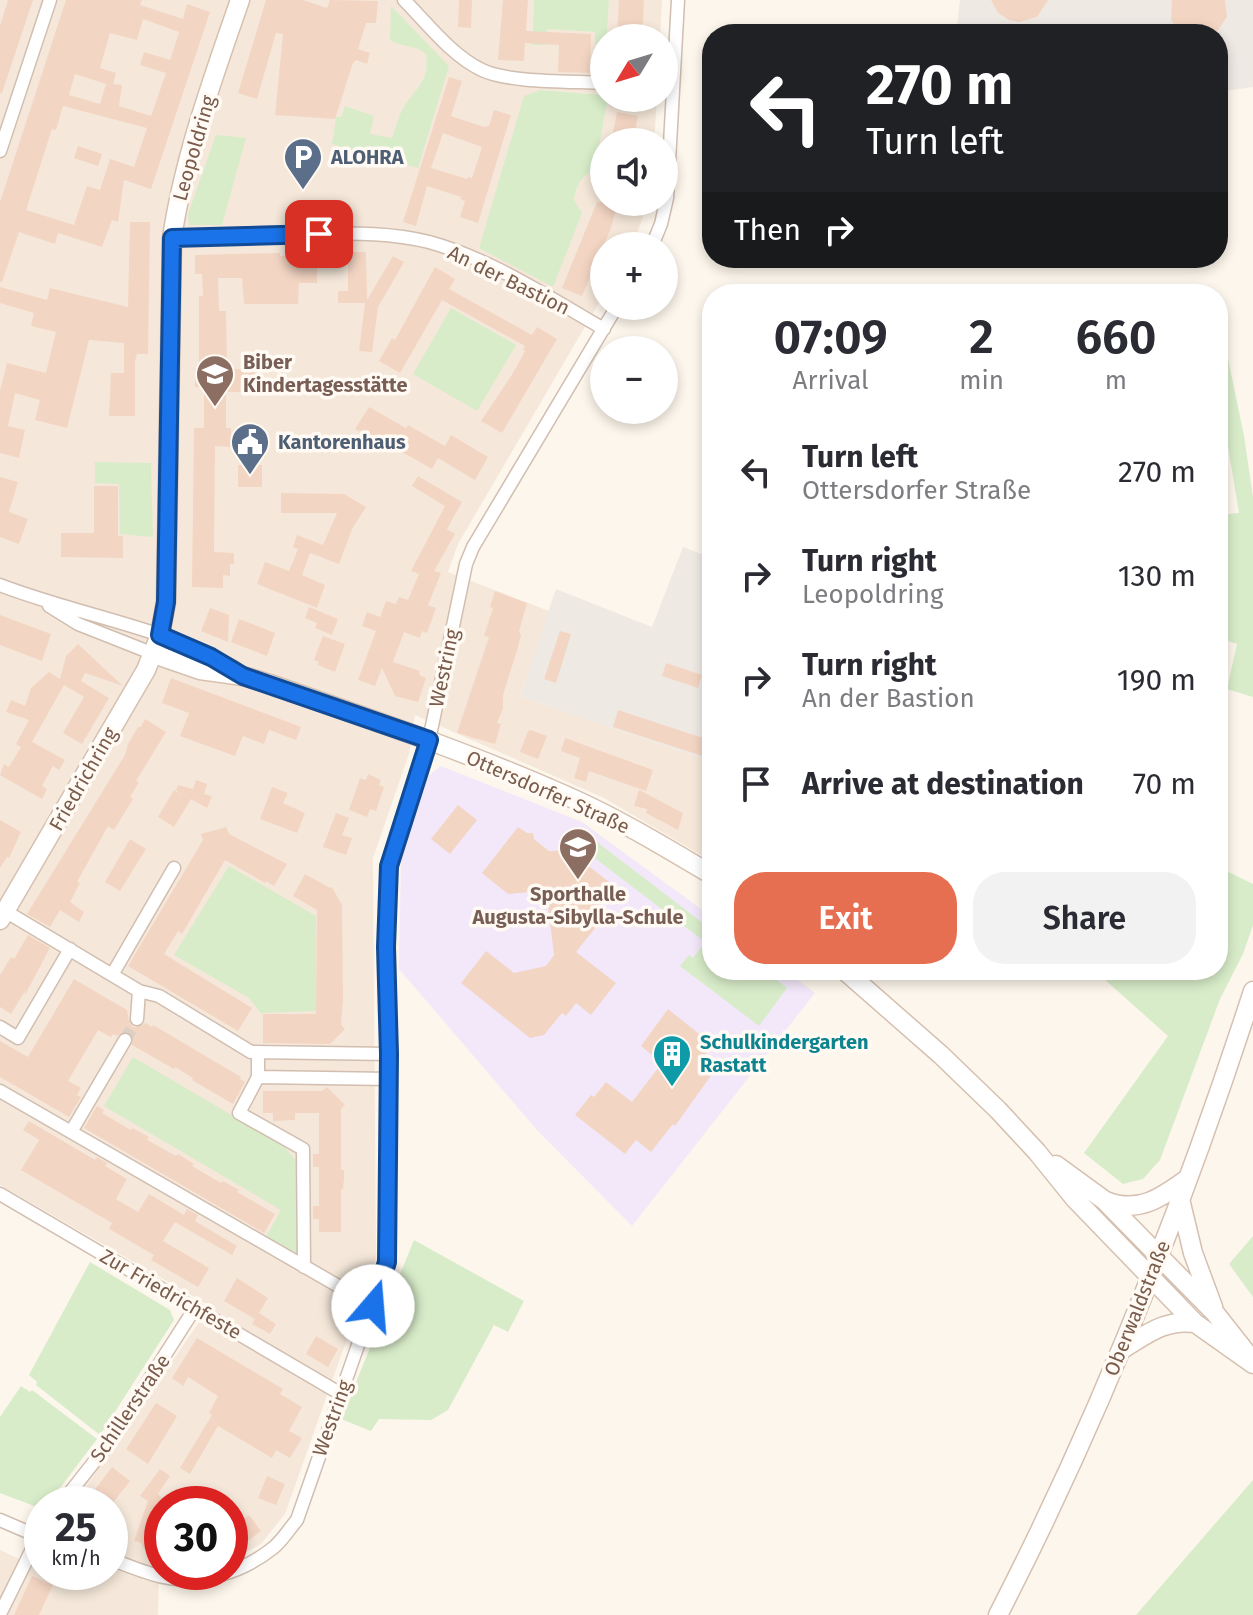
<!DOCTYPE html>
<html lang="en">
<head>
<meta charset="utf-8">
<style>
	body { margin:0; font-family:"Fira Sans",sans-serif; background:#f2f2f3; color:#2b2b33; height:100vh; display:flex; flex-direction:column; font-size:30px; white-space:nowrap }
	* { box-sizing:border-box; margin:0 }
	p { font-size:26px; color:#7c7c81 }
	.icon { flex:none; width:44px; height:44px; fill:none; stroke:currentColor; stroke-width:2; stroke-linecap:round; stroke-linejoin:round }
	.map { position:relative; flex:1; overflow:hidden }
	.details { position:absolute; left:702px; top:284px; width:526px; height:696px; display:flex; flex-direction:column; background:#fff; border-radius:32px; box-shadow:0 4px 12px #0003 }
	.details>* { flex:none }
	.banner { position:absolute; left:702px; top:24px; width:526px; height:244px; border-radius:32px; box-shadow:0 4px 12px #0003; background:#202124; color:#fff; overflow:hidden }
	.needle { width:52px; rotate:232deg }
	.fabs { position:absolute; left:590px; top:24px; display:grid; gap:16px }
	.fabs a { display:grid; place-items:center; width:88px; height:88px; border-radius:50%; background:#fff; box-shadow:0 4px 12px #0003; font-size:40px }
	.speed { position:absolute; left:24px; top:1486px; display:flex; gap:16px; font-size:40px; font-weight:700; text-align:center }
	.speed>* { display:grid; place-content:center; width:104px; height:104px; border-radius:50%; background:#fff; box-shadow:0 4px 12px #0003; line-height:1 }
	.speed small { font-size:20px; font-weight:400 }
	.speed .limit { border:12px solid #d22; background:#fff; color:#111 }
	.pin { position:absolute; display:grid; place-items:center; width:68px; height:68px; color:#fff; margin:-34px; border-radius:16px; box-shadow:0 4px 12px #0006 }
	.me { position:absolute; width:88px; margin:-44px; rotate:18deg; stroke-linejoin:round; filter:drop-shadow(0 0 6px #0008) }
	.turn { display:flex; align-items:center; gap:28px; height:168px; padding:0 32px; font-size:36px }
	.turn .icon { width:104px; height:104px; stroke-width:2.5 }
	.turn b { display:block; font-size:56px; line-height:68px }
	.then { display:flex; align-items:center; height:76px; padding:0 32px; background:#0003; gap:16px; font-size:30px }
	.eta { display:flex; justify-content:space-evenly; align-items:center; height:136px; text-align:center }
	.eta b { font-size:48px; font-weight:600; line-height:56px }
	.action { display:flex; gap:16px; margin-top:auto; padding:16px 32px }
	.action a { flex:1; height:92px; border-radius:32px; background:#e76f51; color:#fff; font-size:32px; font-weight:600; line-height:92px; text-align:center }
	.action a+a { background:#f2f2f3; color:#2b2b33 }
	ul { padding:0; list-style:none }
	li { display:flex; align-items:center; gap:24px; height:104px; padding:0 32px }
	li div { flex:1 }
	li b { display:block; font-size:30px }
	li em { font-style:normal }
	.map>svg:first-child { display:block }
	.residential { fill:#f5e8da }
	.industrial { fill:#efe9e4 }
	.education { fill:#f3e8fa }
	.green { fill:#d8ecc9 }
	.building { fill:#f3d5c3; fill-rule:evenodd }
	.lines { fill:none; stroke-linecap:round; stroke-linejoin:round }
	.street-tunnel { stroke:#dcd0c4; stroke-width:12; stroke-dasharray:12 6; stroke-linecap:butt }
	.street-casing { stroke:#d1beb0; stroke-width:15 }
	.secondary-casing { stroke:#d6c0b0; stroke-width:21 }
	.street { stroke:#fff; stroke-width:12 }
	.secondary { stroke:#fff; stroke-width:18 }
	.route-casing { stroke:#114b97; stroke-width:20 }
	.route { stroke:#1a73e8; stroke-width:14 }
	.labels { text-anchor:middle; stroke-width:7; stroke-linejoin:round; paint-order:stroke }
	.street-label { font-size:20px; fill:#7a5c4d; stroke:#fffaf3 }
	.service-label { font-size:20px; font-weight:bold; fill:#4e5e75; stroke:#fffaf3; text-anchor:start }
	.education-label { font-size:20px; font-weight:bold; fill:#785e54; stroke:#fffaf3; text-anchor:start }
	.culture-label { font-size:20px; font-weight:bold; fill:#0d838f; stroke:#fffaf3; text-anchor:start }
</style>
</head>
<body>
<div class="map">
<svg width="1253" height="1615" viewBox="0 0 1253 1615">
	<rect width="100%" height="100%" fill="#fdf6ec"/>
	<path class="residential" d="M0,0H534L532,45L547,29L596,32L595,43L604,44V95L540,90L479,248L517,267L574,200L578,184L584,174L595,169L608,98H657L654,142H604V202H648L634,242L632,246H604V294L458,544L448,572L549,611L520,696L712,762V850L708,859L604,798L415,715L409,754L373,858L376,1257L285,1514L261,1544L230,1561V1504H162V1563H159L158,1615H0V1550L30,1564L42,1548V1572H110V1504H74L210,1306L0,1185Z
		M609,0H662L660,38H607Z"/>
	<path class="industrial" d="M960,0H1253V87L1218,92V34H956Z
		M683,547L712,558V762L520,696L556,589L652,627Z"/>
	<path class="education" d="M441,766L582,822L712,917V970H784L815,993L632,1226L537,1130L399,969L401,860L427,777Z"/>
	<path class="green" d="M534,0H609L607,38H604V44H595V32L547,29L546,45H532Z
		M391,6L449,66L418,168L332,144L336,117H341L345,106L374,116L370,134L392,138C396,128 398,116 404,107C416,87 430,82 426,54C417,45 401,47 390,40Z
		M540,90L604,95V98H608L595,169C580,176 577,185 574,200L582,213L553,287L479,248L524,96Z
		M216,135L246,138L222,225H189L188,214Z
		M451,308L516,345L477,411L413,374Z
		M1218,310L1244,436L1253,497V697L1227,689L1237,644L1218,638V515L1239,513L1218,386Z
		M95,462L151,463L153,537L120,534L119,484L95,483Z
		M580,829L712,930V970H764L787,988L759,1026L680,966L689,955L693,958L705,942L571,840Z
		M229,866L316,916V1011L261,1013L249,998L174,955Z
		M1218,867L1253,884V925L1243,954L1220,999L1160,1160L1143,1179L1123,1184L1084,1153L1168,1036L1094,970H1218Z
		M133,1057L284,1146L298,1163L300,1246L295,1256L265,1239L281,1210L104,1106Z
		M1253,1236V1297L1229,1264Z
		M414,1240L524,1301L508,1332L494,1325L448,1410L431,1420L379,1419L371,1431L341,1419Z
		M90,1262L170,1310L174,1320L100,1435L36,1385L37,1382L29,1375Z
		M21,1386L30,1392L32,1390L97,1439L48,1504H42V1509L0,1493V1417Z
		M1253,1480V1615H1136Z"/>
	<path class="building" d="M8,0H33L2,93H0V26Z
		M66,0H142L140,5L183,19L187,4L210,12L151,189L124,180L118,222L112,220L102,247L58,233L55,244L19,232L2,282H0V202ZM143,19L179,32L170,60L144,52L140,65L166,73L151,116L119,106L122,85L113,84L116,73L100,68L110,33L137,40ZM75,74L106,84L100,104L69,95ZM63,106L147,128L134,167L110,159L100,190L87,186L74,225L26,210L52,129L56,130Z
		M266,0H303L327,8L330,0L378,1L376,23H366L358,49L370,53L367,64L356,60L353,63L335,119L275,115L283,34L276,33L257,99L238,93Z
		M459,0H472L471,28L458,27Z
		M503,0H528L526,31L591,34L590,73L558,72L559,45L525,43L524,61L498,60Z
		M619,0H644L642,38H617Z
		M991,0H1048L1037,17L1019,22L1009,20L998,13Z
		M1172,0H1225L1227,17L1215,34H1183L1177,29L1171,19Z
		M449,77L462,81L451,116L484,127L489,126L494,110L511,115L478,223L460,217L465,201L460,199L461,197L427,186L416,226L403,222ZM443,133L482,147L472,178L468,177L467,179L431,168Z
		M617,112L638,116L633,142H611Z
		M78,146L102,154L98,166L74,158Z
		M597,202H618L611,228L582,296L562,288Z
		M130,222H150L148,354H137L135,361V416H109L111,373H124V343L89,340L67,428L35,420L40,400L15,393L8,426L25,430L19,458L0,453V391L7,363L46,373L56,332L31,326L34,313L0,303V287L47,300L50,288L128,307Z
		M348,252H366L367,300L393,256L404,262L378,307L372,352L359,351L365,303H338V291H348Z
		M280,253V256L317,255V283H299L298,304H244L242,278H218L219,311H226L227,369H259V392H226V428H231V447L215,446L214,552L234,553V564H230V576L223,575V588L192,587L194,428H204V387H195V368H199V296H203L202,274H195V255Z
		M435,267L455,279L449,289L532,335L537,327L557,339L502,433L481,421L513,373L525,351L523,350L525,346L442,300L400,373L379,361L392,338L395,340Z
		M369,407L406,428L408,425L445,446L451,435L488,457L475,480L438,458L432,469L395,448L393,451L355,429Z
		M238,465H262V487H238Z
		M418,476L462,502L447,529L455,534L434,571L441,573L428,605L436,608L427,633L422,631L420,638L404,632L393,662L420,671L419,675L426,678L418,702L395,696L382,668L375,686L358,680L376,631L362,626L367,612L380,617L386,601L396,604L399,597L408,600L419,574L411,571L445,506L412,486Z
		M0,477L18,482L9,512L28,519L19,544L0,537Z
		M94,486H118V536H123V558L61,557V533H94Z
		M281,493L344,494L366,507L352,529L339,564L310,553L302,575L325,585L317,608L257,584L265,562L289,571L298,549L293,547L297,535L323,545L337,513H281Z
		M495,591L527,603L519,632L521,635L518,647L503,695V708L497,723L501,724L495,744L457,733L489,637L484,636L493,608L490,607Z
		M309,607L338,619L332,635L315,628L317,623L305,618Z
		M210,608L229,615L228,642L201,631Z
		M0,615L51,634L42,661L0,645Z
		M239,619L275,633L267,656L231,642Z
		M560,631L571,634L556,683L544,679Z
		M323,636L345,644L335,672L318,665L319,662L314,660Z
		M78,644L123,686L85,673L81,681L109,698L82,744L63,733L84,697L64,685L32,742L65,760L59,770L53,766L42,786L47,789L42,799L0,775L4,764L9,767L21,747L16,744L29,720L6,712L11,700L25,706L31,688L49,672L60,679L66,656Z
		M666,663L702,675L698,688L662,676Z
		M171,678L301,727L296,740L269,730L264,744L243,736L235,756L180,736L189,713L162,703Z
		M618,710L712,741V759L613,727Z
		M145,719L166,732L136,781L139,782L130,797L133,799L114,830L108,826L77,882L80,883L70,902L84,912L79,922L60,910L50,927L27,914L125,755L128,744L138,727H141Z
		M531,730L547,736L538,759L520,752L528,731Z
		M565,738L653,770L646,791L589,771L586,782L574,778L580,758L561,751Z
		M368,774L381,780L379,785L384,787L376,811L370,809L367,817L349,810L360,778L366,780Z
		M196,780L207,784L204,794L212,796L207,808L191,799L174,827L158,817L174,790L182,795L176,790L178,785L193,789Z
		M272,787L288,793L283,803L305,813L297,833L260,819Z
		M639,790L683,813L678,830L646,813L647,809L634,806Z
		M458,805L477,820L450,854L431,839Z
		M336,813L349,818L342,835L352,838L346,855L323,847Z
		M0,820L21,832L9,858L7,857L0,868Z
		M226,827L229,834L287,864L274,886L266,881L265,883L225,860L182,934L178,931L164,954L252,1008L238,1031L128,966L203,840L201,834Z
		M518,827L527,833H533L534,839L549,851L568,850L613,885L598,905L608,912L576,952L616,983L591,1015L576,1003L566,1016L562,1013L544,1035L530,1038L461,983L486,951L514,973L546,966L554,955L548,906L531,892L508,894L482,873Z
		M130,839L146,849L120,891L105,882Z
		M305,874L330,888L332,887L342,905L343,1000L341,1025L345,1029L330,1044L263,1043V1014H316L317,910L293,896Z
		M28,935L50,948L25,995V991L11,1014L0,1007V975L11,957L14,959Z
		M74,979L127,1010L129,1022L133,1027H140L145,1023L152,1027L153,1025L241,1077L240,1079L245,1082L233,1104L192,1080L193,1078L175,1067L174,1069L132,1045L133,1036L126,1031L117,1036L113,1034L111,1037L98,1030L68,1081L81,1088L77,1095L81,1097L69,1117L0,1077V1041L28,1057Z
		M668,1009L713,1045L702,1059L715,1070L675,1126L673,1124L651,1152L636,1140L625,1154L575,1115L591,1095L594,1097L606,1082L632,1102L662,1063L641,1046Z
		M327,1087L345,1105L341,1109V1170H344V1179L343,1189H341V1232H319V1219H313V1206H319V1167H313V1154H319V1113H295V1120L273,1121V1113H263V1091H322Z
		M97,1106L104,1110L102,1113L131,1130L132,1128L140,1132L149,1137L147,1140L176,1156L178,1154L194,1164L192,1166L221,1183L223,1181L239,1190L237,1192L275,1214L264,1233L84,1128Z
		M29,1121L95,1160L97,1157L107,1163L105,1166L127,1179L116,1199L138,1212L149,1194L184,1215L187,1209L198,1215L195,1221L237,1246L232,1255L175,1222L163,1241L209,1268L198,1287L151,1260L154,1255L109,1229L112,1223L21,1170L39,1140L23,1130Z
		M237,1278L268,1298L259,1313L276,1324L270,1334L252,1324L255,1319L224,1301Z
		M316,1336L338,1349L328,1367L306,1354Z
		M197,1338L283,1389L280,1394L302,1407L289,1431L302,1438L290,1458L276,1450L272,1458L218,1426L190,1474L180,1468L212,1415L209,1413L218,1396L188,1377L183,1386L172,1378Z
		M156,1403L177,1416L148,1464L126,1449Z
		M112,1467L130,1481L112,1504H84Z
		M160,1469L170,1476L158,1494L162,1498L159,1502L161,1503L145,1524L162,1530V1536L158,1549L150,1546L144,1549L141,1543L134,1541L148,1501L140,1496Z
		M267,1476L285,1484L276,1505L258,1498Z
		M249,1515L261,1531L241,1546L230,1530Z
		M32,1576L53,1585L39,1615H14Z"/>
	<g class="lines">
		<path class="street-tunnel" d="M125,1040L137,1019"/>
		<defs>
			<path id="street" d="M404,0C427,23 452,56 482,70C509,83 572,81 604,83
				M0,151L50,0
				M172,238C221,235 270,234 319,234C356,233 392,233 429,242C491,259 548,297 604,329
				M652,246L661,224L667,198L678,0
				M0,585C52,605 107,617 160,635
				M49,606L78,624L154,654
				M5,911L139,991L159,996L251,1052L389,1054
				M112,975L174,868
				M137,1019L139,991
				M0,1027L18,1038L70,949
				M258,1053V1077L389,1079
				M258,1077L239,1113L303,1149L304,1267
				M0,1091L373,1306
				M71,1132L125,1040
				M0,1194L341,1394
				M61,1504L108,1444L195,1308
				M0,1520L42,1538
				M110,1559C127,1565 145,1573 163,1577C201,1586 243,1572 273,1548C282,1541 289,1529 297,1520L387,1262L389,1054L386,947L389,866L400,824L429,740L466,564L473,547L617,306
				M0,1614L42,1529"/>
			<path id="secondary" d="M160,635L233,670
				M154,654L200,670L243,676L270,684C370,719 470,753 567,796C617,818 665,847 712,875
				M0,920L146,670L160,635L166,602L172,238C184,157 213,78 240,0
				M844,970L941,1055L998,1110L1037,1152L1075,1199L1195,1323L1253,1364
				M1056,1165L1104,1200L1215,1313L1245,1351
				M1180,1199L1193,1253L1213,1307
				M1106,1201C1138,1214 1161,1198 1187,1179
				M1121,1350C1146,1335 1164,1319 1195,1323
				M998,1615C1101,1415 1184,1204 1253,991"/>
		</defs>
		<use href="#street" class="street-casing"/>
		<use href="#secondary" class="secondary-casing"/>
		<use href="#street" class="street"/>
		<use href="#secondary" class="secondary"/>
	</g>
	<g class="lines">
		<defs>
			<path id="route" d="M319,234L172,238L166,602L160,635L211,657L243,676L429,740L389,866L386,947L389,1054L387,1262L373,1306"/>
		</defs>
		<use href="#route" class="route-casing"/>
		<use href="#route" class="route"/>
	</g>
	<defs>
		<symbol id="parking-pin" viewBox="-11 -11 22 30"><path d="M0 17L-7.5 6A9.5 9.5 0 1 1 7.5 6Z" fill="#5c6f8a" stroke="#fffaf3"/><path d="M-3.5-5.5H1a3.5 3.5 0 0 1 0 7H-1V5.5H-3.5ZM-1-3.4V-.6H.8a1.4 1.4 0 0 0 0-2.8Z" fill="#fff"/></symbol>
		<symbol id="school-pin" viewBox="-11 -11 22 30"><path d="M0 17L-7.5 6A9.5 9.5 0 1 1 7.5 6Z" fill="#8d6e63" stroke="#fffaf3"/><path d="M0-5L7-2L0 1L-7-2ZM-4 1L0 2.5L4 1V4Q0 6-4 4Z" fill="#fff"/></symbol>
		<symbol id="civic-pin" viewBox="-11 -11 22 30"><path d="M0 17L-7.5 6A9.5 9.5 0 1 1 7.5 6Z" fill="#5c6f8a" stroke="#fffaf3"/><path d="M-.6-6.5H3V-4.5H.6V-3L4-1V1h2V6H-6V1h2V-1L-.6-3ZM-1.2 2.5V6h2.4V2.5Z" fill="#fff"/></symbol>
		<symbol id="building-pin" viewBox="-11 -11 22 30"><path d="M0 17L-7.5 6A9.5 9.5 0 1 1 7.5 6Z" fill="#0f9aa8" stroke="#fffaf3"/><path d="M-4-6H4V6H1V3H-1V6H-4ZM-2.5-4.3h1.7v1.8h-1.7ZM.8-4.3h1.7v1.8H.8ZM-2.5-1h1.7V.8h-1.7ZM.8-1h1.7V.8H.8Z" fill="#fff"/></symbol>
	</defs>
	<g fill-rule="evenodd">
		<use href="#parking-pin" x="281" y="135" width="44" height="60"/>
		<use href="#school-pin" x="193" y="352" width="44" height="60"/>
		<use href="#civic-pin" x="228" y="420" width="44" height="60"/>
		<use href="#school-pin" x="556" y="825" width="44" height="60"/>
		<use href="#building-pin" x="650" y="1032" width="44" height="60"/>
	</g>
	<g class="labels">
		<g class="street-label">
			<text transform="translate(194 148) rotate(-74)" y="7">Leopoldring</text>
			<text transform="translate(509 280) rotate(26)" y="7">An der Bastion</text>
			<text transform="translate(444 668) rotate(-78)" y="7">Westring</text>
			<text transform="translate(83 779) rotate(-60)" y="7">Friedrichring</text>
			<text transform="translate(548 792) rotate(24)" y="7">Ottersdorfer Straße</text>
			<text transform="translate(171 1294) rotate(30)" y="7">Zur Friedrichfeste</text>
			<text transform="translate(1137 1308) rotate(-68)" y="7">Oberwaldstraße</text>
			<text transform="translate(130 1408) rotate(-56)" y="7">Schillerstraße</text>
			<text transform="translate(332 1418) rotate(-70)" y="7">Westring</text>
		</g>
		<g class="service-label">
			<text x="331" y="164">ALOHRA</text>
			<text x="278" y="449">Kantorenhaus</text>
		</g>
		<g class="education-label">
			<text x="243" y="369">Biber<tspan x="243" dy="23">Kindertagesstätte</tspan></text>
			<text x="578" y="901" text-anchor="middle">Sporthalle<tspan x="578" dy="23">Augusta-Sibylla-Schule</tspan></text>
		</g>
		<g class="culture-label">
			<text x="700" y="1049">Schulkindergarten<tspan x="700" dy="23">Rastatt</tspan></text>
		</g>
	</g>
</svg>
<div class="fabs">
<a><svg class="needle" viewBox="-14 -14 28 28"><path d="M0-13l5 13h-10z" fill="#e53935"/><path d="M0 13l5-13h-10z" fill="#7c7c81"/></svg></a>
<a><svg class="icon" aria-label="sound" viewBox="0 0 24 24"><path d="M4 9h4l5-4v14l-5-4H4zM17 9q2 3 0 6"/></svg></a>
<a>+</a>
<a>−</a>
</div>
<div class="speed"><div>25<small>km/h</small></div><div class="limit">30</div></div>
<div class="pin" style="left:319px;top:234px;background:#d93025"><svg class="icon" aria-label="arrive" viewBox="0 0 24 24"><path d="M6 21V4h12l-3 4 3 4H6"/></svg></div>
<svg class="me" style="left:373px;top:1306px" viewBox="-20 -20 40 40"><circle r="19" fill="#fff"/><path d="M0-13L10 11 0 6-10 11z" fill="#1a73e8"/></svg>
<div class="banner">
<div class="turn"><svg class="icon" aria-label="left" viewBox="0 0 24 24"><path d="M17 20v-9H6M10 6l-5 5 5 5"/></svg><div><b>270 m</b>Turn left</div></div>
<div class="then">Then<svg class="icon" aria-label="right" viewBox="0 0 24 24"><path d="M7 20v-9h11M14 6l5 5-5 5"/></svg></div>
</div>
<section class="details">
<div class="eta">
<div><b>07:09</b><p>Arrival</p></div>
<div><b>2</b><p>min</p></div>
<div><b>660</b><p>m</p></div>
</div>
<ul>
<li><svg class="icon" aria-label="left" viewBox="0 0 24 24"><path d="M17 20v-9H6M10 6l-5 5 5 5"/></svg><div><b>Turn left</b><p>Ottersdorfer Straße</p></div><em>270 m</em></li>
<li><svg class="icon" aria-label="right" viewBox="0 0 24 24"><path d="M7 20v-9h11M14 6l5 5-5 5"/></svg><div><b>Turn right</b><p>Leopoldring</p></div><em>130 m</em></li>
<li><svg class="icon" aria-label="right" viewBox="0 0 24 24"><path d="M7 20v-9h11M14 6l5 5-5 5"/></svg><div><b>Turn right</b><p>An der Bastion</p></div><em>190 m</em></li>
<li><svg class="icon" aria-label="arrive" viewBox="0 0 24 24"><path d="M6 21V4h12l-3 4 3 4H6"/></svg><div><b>Arrive at destination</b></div><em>70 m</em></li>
</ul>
<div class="action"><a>Exit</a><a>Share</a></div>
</section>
</div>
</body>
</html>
